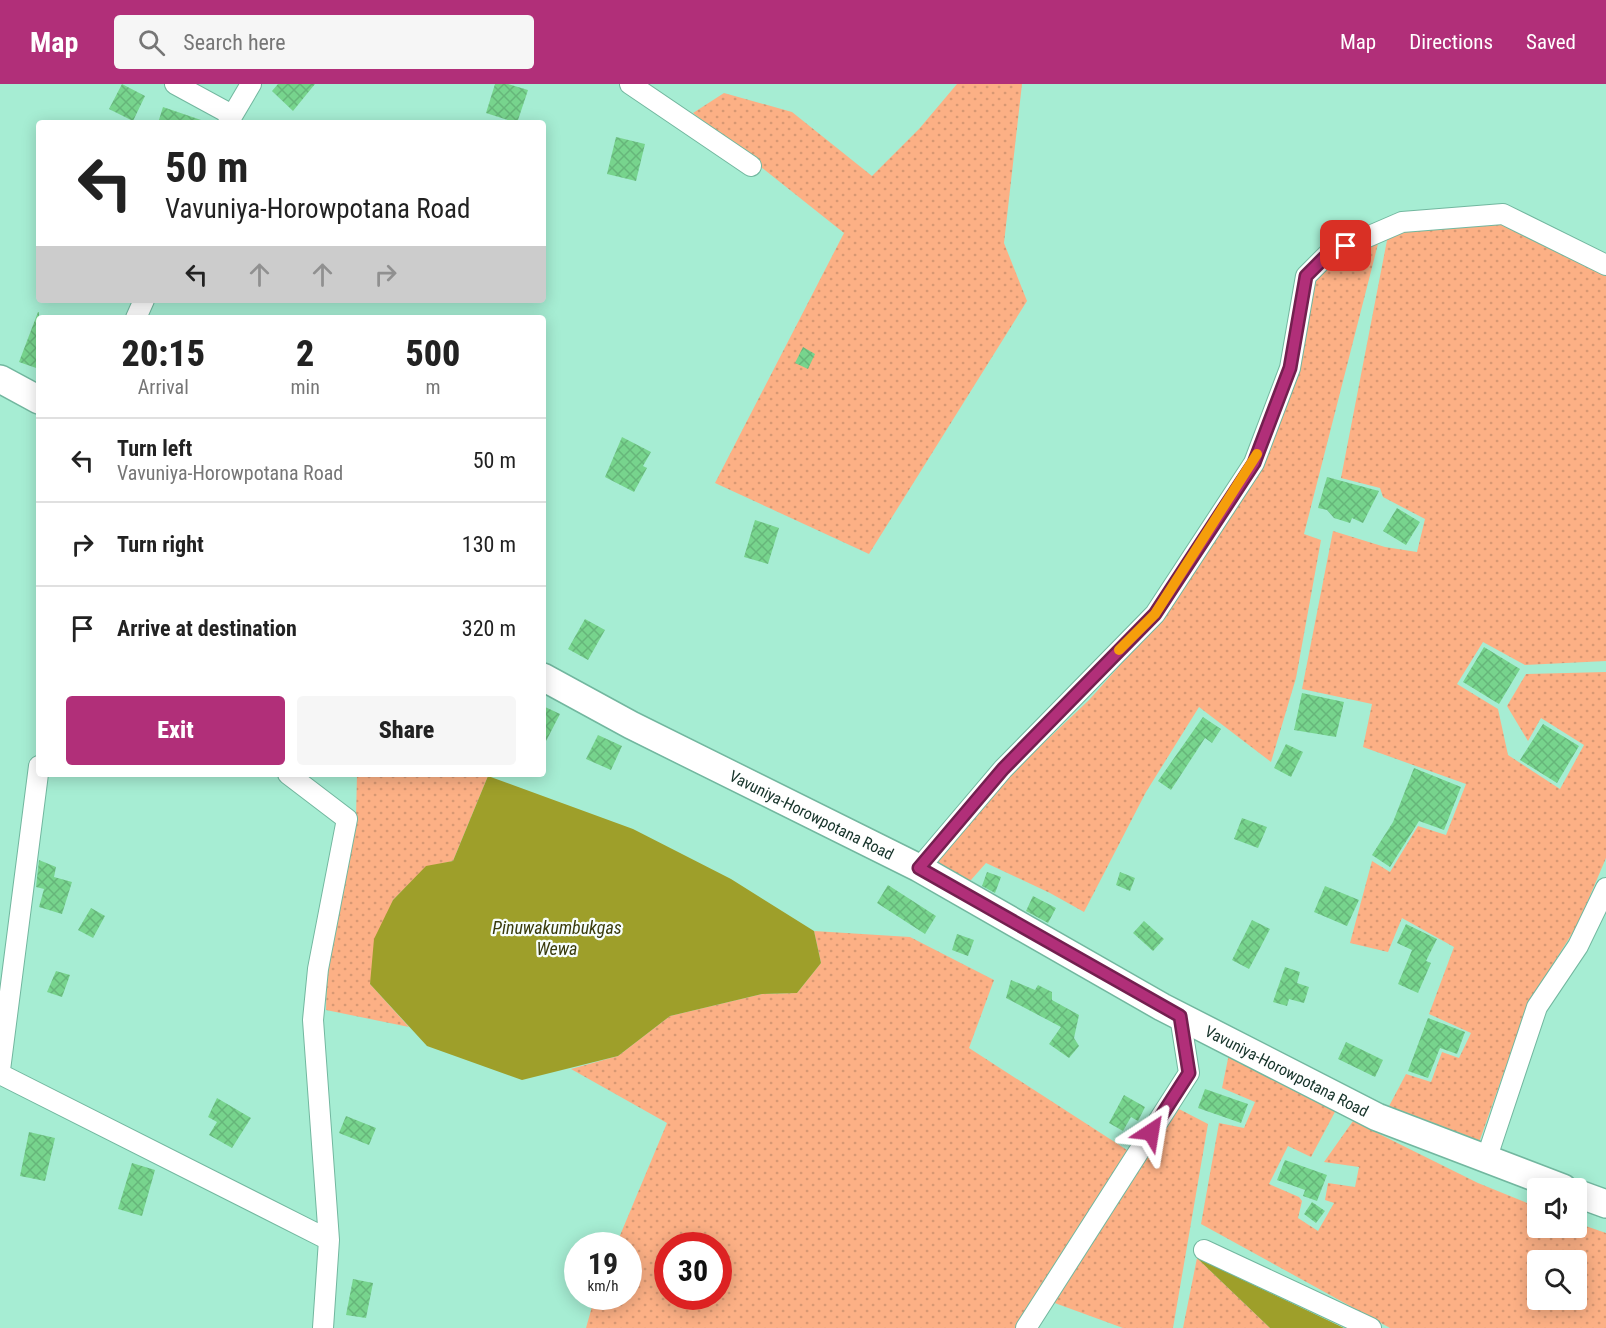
<!DOCTYPE html>
<html lang="en">
<head>
<meta charset="utf-8">
<style>
	body { margin:0; font-family:"Roboto Condensed",sans-serif; background:#f6f6f6; color:#222; height:100vh; display:flex; flex-direction:column; font-size:22px; white-space:nowrap }
	* { box-sizing:border-box; margin:0 }
	p { font-size:20px; color:#767676 }
	.icon { flex:none; width:33px; height:33px; fill:none; stroke:currentColor; stroke-width:2; stroke-linecap:round; stroke-linejoin:round }
	.map { position:relative; flex:1; overflow:hidden }
	.drawer { position:absolute; left:36px; top:231px; width:510px; height:462px; display:flex; flex-direction:column; background:#fff; border-radius:6px; box-shadow:0 3px 15px #0003 }
	.drawer>* { flex:none }
	.top-card { position:absolute; left:36px; top:36px; width:510px; height:183px; border-radius:6px; box-shadow:0 3px 15px #0003; background:#fff; color:#222; overflow:hidden }
	.buttons { position:absolute; left:1527px; top:1094px; display:grid; gap:12px }
	.buttons a { display:grid; place-items:center; width:60px; height:60px; border-radius:6px; background:#fff; box-shadow:0 3px 15px #0003; font-size:30px }
	.speed { position:absolute; left:564px; top:1148px; display:flex; gap:12px; font-size:30px; font-weight:700; text-align:center }
	.speed>* { display:grid; place-content:center; width:78px; height:78px; border-radius:50%; background:#fff; box-shadow:0 3px 15px #0003; line-height:1 }
	.speed small { font-size:15px; font-weight:400 }
	.speed .limit { border:9px solid #d22; background:#fff; color:#111 }
	.pin { position:absolute; display:grid; place-items:center; width:51px; height:51px; color:#fff; margin:-26px; border-radius:12px; box-shadow:0 3px 9px #0006 }
	.me { position:absolute; width:66px; margin:-33px; rotate:33deg; stroke-linejoin:round; filter:drop-shadow(0 0 4px #0008) }
	.turn { display:flex; align-items:center; gap:21px; height:126px; padding:0 30px; font-size:27px }
	.turn .icon { width:78px; height:78px; stroke-width:2.5 }
	.turn b { display:block; font-size:42px; line-height:51px }
	.lanes { display:flex; align-items:center; height:57px; padding:0 30px; background:#0003; justify-content:center; gap:30px; direction:ltr }
	.lanes .off { opacity:.35 }
	.eta { display:flex; justify-content:space-evenly; align-items:center; height:102px; text-align:center }
	.eta b { font-size:36px; font-weight:800; line-height:42px }
	.action { display:flex; gap:12px; margin-top:auto; padding:12px 30px }
	.action a { flex:1; height:69px; border-radius:6px; background:#b12f79; color:#fff; font-size:24px; font-weight:800; line-height:69px; text-align:center }
	.action a+a { background:#f6f6f6; color:#222 }
	ul { padding:0; list-style:none }
	li { display:flex; align-items:center; gap:18px; height:84px; padding:0 30px; border-top:2px solid #e0e0e0 }
	li div { flex:1 }
	li b { display:block; font-size:22px }
	li em { font-style:normal }
	header { display:flex; align-items:center; gap:36px; box-sizing:border-box; height:84px; padding:0 30px; background:#b12f79; color:#fff }
	header strong { font-size:28px }
	nav { display:flex; gap:33px; margin-inline-start:auto; font-size:21px }
	.search { width:420px; height:54px; background:#f6f6f6; display:flex; align-items:center; gap:15px; box-sizing:border-box; padding:0 21px; border-radius:6px; color:#767676; font-size:22px }
	.map>svg:first-child { display:block }
	.grass { fill:url(#grass-dots); fill-rule:evenodd }
	.water { fill:#9e9f2a }
	.building { fill:url(#building-cross-hatch) }
	.lines { fill:none; stroke-linecap:round; stroke-linejoin:round }
	.minor-casing { stroke:#72b79f; stroke-width:22 }
	.highway-casing { stroke:#72b79f; stroke-width:30 }
	.minor { stroke:#fff; stroke-width:20 }
	.highway { stroke:#fff; stroke-width:27 }
	.route-casing { stroke:#731f4f; stroke-width:15 }
	.route { stroke:#b12f79; stroke-width:10 }
	.slow { stroke:#f59e0b; stroke-width:10 }
	.labels { text-anchor:middle; stroke-width:4.5; stroke-linejoin:round; paint-order:stroke }
	.street-label { font-size:16px; fill:#153229; stroke:#f7fefc }
	.water-label { font-size:18px; font-style:italic; fill:#3a3b0c; stroke:#f7fefc }
</style>
</head>
<body>
<header>
<strong>Map</strong>
<div class="search"><svg class="icon" aria-label="search" viewBox="0 0 24 24"><circle cx="10" cy="10" r="6"/><path d="M15 15l6 6"/></svg>Search here</div>
<nav><a>Map</a><a>Directions</a><a>Saved</a></nav>
</header>
<div class="map">
<svg width="1606" height="1244" viewBox="0 0 1606 1244">
	<defs>
		<pattern id="grass-dots" width="8" height="8" patternUnits="userSpaceOnUse" patternTransform="scale(1.5)"><rect width="8" height="8" fill="#fcb085"/><path d="M2 2h.1M6 6h.1" fill="none" stroke="#d79873" stroke-width="1.8" stroke-linecap="round"/></pattern>
		<pattern id="building-cross-hatch" width="8" height="8" patternUnits="userSpaceOnUse" patternTransform="scale(1.5)"><rect width="8" height="8" fill="#77d48d"/><path d="M0 0l8 8M0 8l8-8" fill="none" stroke="#66b67a"/></pattern>
	</defs>
	<rect width="100%" height="100%" fill="#a6edd3"/>
	<path class="grass" d="M957,0H1022L1004,159L1027,217L869,470L715,399L844,149L693,29L724,9L792,28L872,92L919,45Z
		M1503,134L1606,183V577L1525,581L1483,558L1457,600L1498,625L1508,671L1560,705L1584,661L1541,634L1528,657L1507,622L1526,590L1606,588V774L1578,840L1528,920L1477,1064L1387,1026L1406,990L1431,998L1442,968L1459,974L1471,949L1429,930L1454,863L1402,834L1388,868L1350,859L1372,777L1390,788L1418,742L1446,751L1466,700L1363,663L1372,620L1302,605L1333,447L1385,463L1417,468L1425,435L1383,413L1380,404L1341,394L1389,146Z
		M1379,156L1304,450L1321,456L1296,594L1271,678L1199,623L1146,708L1084,828L1050,809L986,779L963,805L927,782L1009,692L1089,616L1162,534L1259,382L1313,191L1340,172Z
		M357,690H485L488,692L453,777L426,783L393,816L370,900L409,943L326,926L327,887L356,735Z
		M814,847L910,853L994,896L969,964L1144,1077L1179,1025L1208,1040L1173,1244H1123L1052,1218L1037,1244H586L595,1212H628V1161H616L667,1039L571,985L618,972L670,932L762,910L797,909L821,879ZM668,1161H718V1212H668Z
		M1230,965L1336,1026L1311,1073L1288,1062L1269,1100L1299,1113L1302,1117L1298,1134L1318,1147L1334,1119L1325,1116L1328,1099L1355,1103L1359,1083L1324,1078L1353,1037L1478,1099L1537,1123L1538,1143H1576L1577,1139L1606,1149V1244H1390L1201,1140L1219,1039L1244,1044L1255,1018L1222,1004ZM1538,1176H1576V1215H1538Z
		M1197,1174L1270,1244H1183Z"/>
	<path class="water" d="M488,692L633,745L731,795L814,847L821,879L797,909L762,910L670,932L618,972L522,996L427,962L370,900L374,855L393,816L426,782L453,777Z
		M1197,1174L1344,1244H1270Z"/>
	<path class="building" d="M122,0L145,12L133,37L109,25Z
		M278,0H315L293,27L272,7Z
		M495,0H508L528,6L517,39L486,29Z
		M163,23L204,37L203,39H158Z
		M616,53L645,60L636,97L607,90Z
		M38,228H39V285L19,278Z
		M803,263L815,270L808,285L795,279Z
		M622,353L651,368L643,382L647,384L634,408L605,393Z
		M1327,393L1379,407L1363,439L1352,434L1350,439L1334,434L1327,426L1318,424Z
		M1397,424L1420,438L1406,461L1383,447Z
		M755,436L779,444L768,480L744,473Z
		M585,535L605,546L588,576L568,565Z
		M1484,563L1520,585L1499,620L1463,598Z
		M1302,609L1344,618L1336,653L1294,646Z
		M543,622L560,630L543,663Z
		M1203,633L1221,645L1212,659L1205,654L1171,706L1158,697Z
		M1543,640L1579,662L1557,699L1520,676Z
		M598,651L622,662L611,686L586,675Z
		M1286,660L1303,668L1291,693L1274,684Z
		M1414,684L1461,703L1444,746L1419,737L1390,783L1372,771L1393,738Z
		M1242,734L1267,743L1258,764L1234,755Z
		M39,776L56,783L54,793L72,798L62,830L39,823L44,805L36,803Z
		M987,788L1001,793L995,809L982,802Z
		M1120,788L1135,794L1130,807L1116,801Z
		M888,801L936,832L925,850L877,819Z
		M1325,802L1359,816L1347,842L1314,828Z
		M1033,812L1056,824L1048,839L1026,827Z
		M91,824L105,832L93,854L78,846Z
		M1252,836L1270,845L1249,885L1232,876Z
		M1144,837L1164,855L1153,867L1133,849Z
		M1406,840L1437,855L1426,877L1431,879L1418,909L1398,900L1412,866L1397,859Z
		M957,850L974,856L968,872L952,866Z
		M1285,883L1300,888L1297,899L1309,903L1304,919L1289,915L1287,922L1273,918Z
		M56,887L70,891L62,913L47,908Z
		M1011,896L1035,906L1038,901L1052,908V916L1079,931L1074,954L1079,962L1069,974L1049,960L1061,943L1006,914Z
		M1428,934L1465,948L1457,970L1440,964L1428,994L1408,987Z
		M1346,958L1383,976L1375,993L1338,975Z
		M1205,1005L1248,1020L1241,1039L1198,1024Z
		M1124,1011L1145,1023L1138,1037L1131,1033L1123,1047L1109,1039Z
		M217,1014L251,1034L232,1064L209,1051L217,1038L208,1033Z
		M346,1032L376,1044L369,1061L339,1049Z
		M29,1048L55,1054L45,1097L20,1092Z
		M1285,1076L1327,1091L1317,1117L1303,1112L1305,1106L1277,1096Z
		M132,1079L155,1086L142,1132L118,1125Z
		M1312,1118L1325,1127L1316,1139L1304,1130Z
		M353,1195L373,1199L366,1234L346,1231Z"/>
	<g class="lines">
		<defs>
			<path id="minor" d="M175,0L232,31
				M630,0L751,82
				M228,39L251,0
				M136,234L144,216
				M288,690L347,735L318,885L313,936L329,1156L323,1244
				M919,784L1003,685L1155,530L1254,379L1290,284L1306,192L1328,170L1402,138L1503,130L1606,181
				M0,986L39,682
				M0,990L329,1156
				M1486,1076L1537,923L1578,862L1606,804
				M1204,1166L1371,1244
				M1026,1244L1189,989L1180,932"/>
			<g id="highway">
				<path d="M0,295L39,316"/>
				<path id="s1" d="M543,593L631,641L919,784L1162,923L1377,1033L1563,1104"/>
				<path d="M1576,1109L1606,1120"/>
			</g>
		</defs>
		<use href="#minor" class="minor-casing"/>
		<use href="#highway" class="highway-casing"/>
		<use href="#minor" class="minor"/>
		<use href="#highway" class="highway"/>
	</g>
	<g class="lines">
		<defs>
			<path id="route" d="M1151,1048L1189,989L1180,932L919,784L1003,685L1155,530L1254,379L1290,284L1306,192L1328,170L1346,162"/>
		</defs>
		<use href="#route" class="route-casing"/>
		<use href="#route" class="route"/>
		<path class="slow" d="M1119,566L1155,530L1257,370"/>
	</g>
	<g class="labels">
		<g class="street-label">
			<text dy="6" stroke="none"><textPath href="#s1" startOffset="302">Vavuniya-Horowpotana Road</textPath></text>
			<text dy="6" stroke="none"><textPath href="#s1" startOffset="842">Vavuniya-Horowpotana Road</textPath></text>
		</g>
		<g class="water-label">
			<text x="557" y="850">Pinuwakumbukgas<tspan x="557" dy="21">Wewa</tspan></text>
		</g>
	</g>
</svg>
<div class="buttons">
<a><svg class="icon" aria-label="sound" viewBox="0 0 24 24"><path d="M4 9h4l5-4v14l-5-4H4zM17 9q2 3 0 6"/></svg></a>
<a><svg class="icon" aria-label="search" viewBox="0 0 24 24"><circle cx="10" cy="10" r="6"/><path d="M15 15l6 6"/></svg></a>
</div>
<div class="speed"><div>19<small>km/h</small></div><div class="limit">30</div></div>
<div class="pin" style="left:1346px;top:162px;background:#d93025"><svg class="icon" aria-label="arrive" viewBox="0 0 24 24"><path d="M6 21V4h12l-3 4 3 4H6"/></svg></div>
<svg class="me" style="left:1151px;top:1048px" viewBox="-20 -20 40 40"><path d="M0-17L14 15 0 8-14 15z" fill="#b12f79" stroke="#fff" stroke-width="4"/></svg>
<div class="top-card">
<div class="turn"><svg class="icon" aria-label="left" viewBox="0 0 24 24"><path d="M17 20v-9H6M10 6l-5 5 5 5"/></svg><div><b>50 m</b>Vavuniya-Horowpotana Road</div></div>
<div class="lanes"><svg class="icon" aria-label="left" viewBox="0 0 24 24"><path d="M17 20v-9H6M10 6l-5 5 5 5"/></svg><svg class="icon off" aria-label="ahead" viewBox="0 0 24 24"><path d="M12 20V5M6 11l6-6 6 6"/></svg><svg class="icon off" aria-label="ahead" viewBox="0 0 24 24"><path d="M12 20V5M6 11l6-6 6 6"/></svg><svg class="icon off" aria-label="right" viewBox="0 0 24 24"><path d="M7 20v-9h11M14 6l5 5-5 5"/></svg></div>
</div>
<section class="drawer">
<div class="eta">
<div><b>20:15</b><p>Arrival</p></div>
<div><b>2</b><p>min</p></div>
<div><b>500</b><p>m</p></div>
</div>
<ul>
<li><svg class="icon" aria-label="left" viewBox="0 0 24 24"><path d="M17 20v-9H6M10 6l-5 5 5 5"/></svg><div><b>Turn left</b><p>Vavuniya-Horowpotana Road</p></div><em>50 m</em></li>
<li><svg class="icon" aria-label="right" viewBox="0 0 24 24"><path d="M7 20v-9h11M14 6l5 5-5 5"/></svg><div><b>Turn right</b></div><em>130 m</em></li>
<li><svg class="icon" aria-label="arrive" viewBox="0 0 24 24"><path d="M6 21V4h12l-3 4 3 4H6"/></svg><div><b>Arrive at destination</b></div><em>320 m</em></li>
</ul>
<div class="action"><a>Exit</a><a>Share</a></div>
</section>
</div>
</body>
</html>
